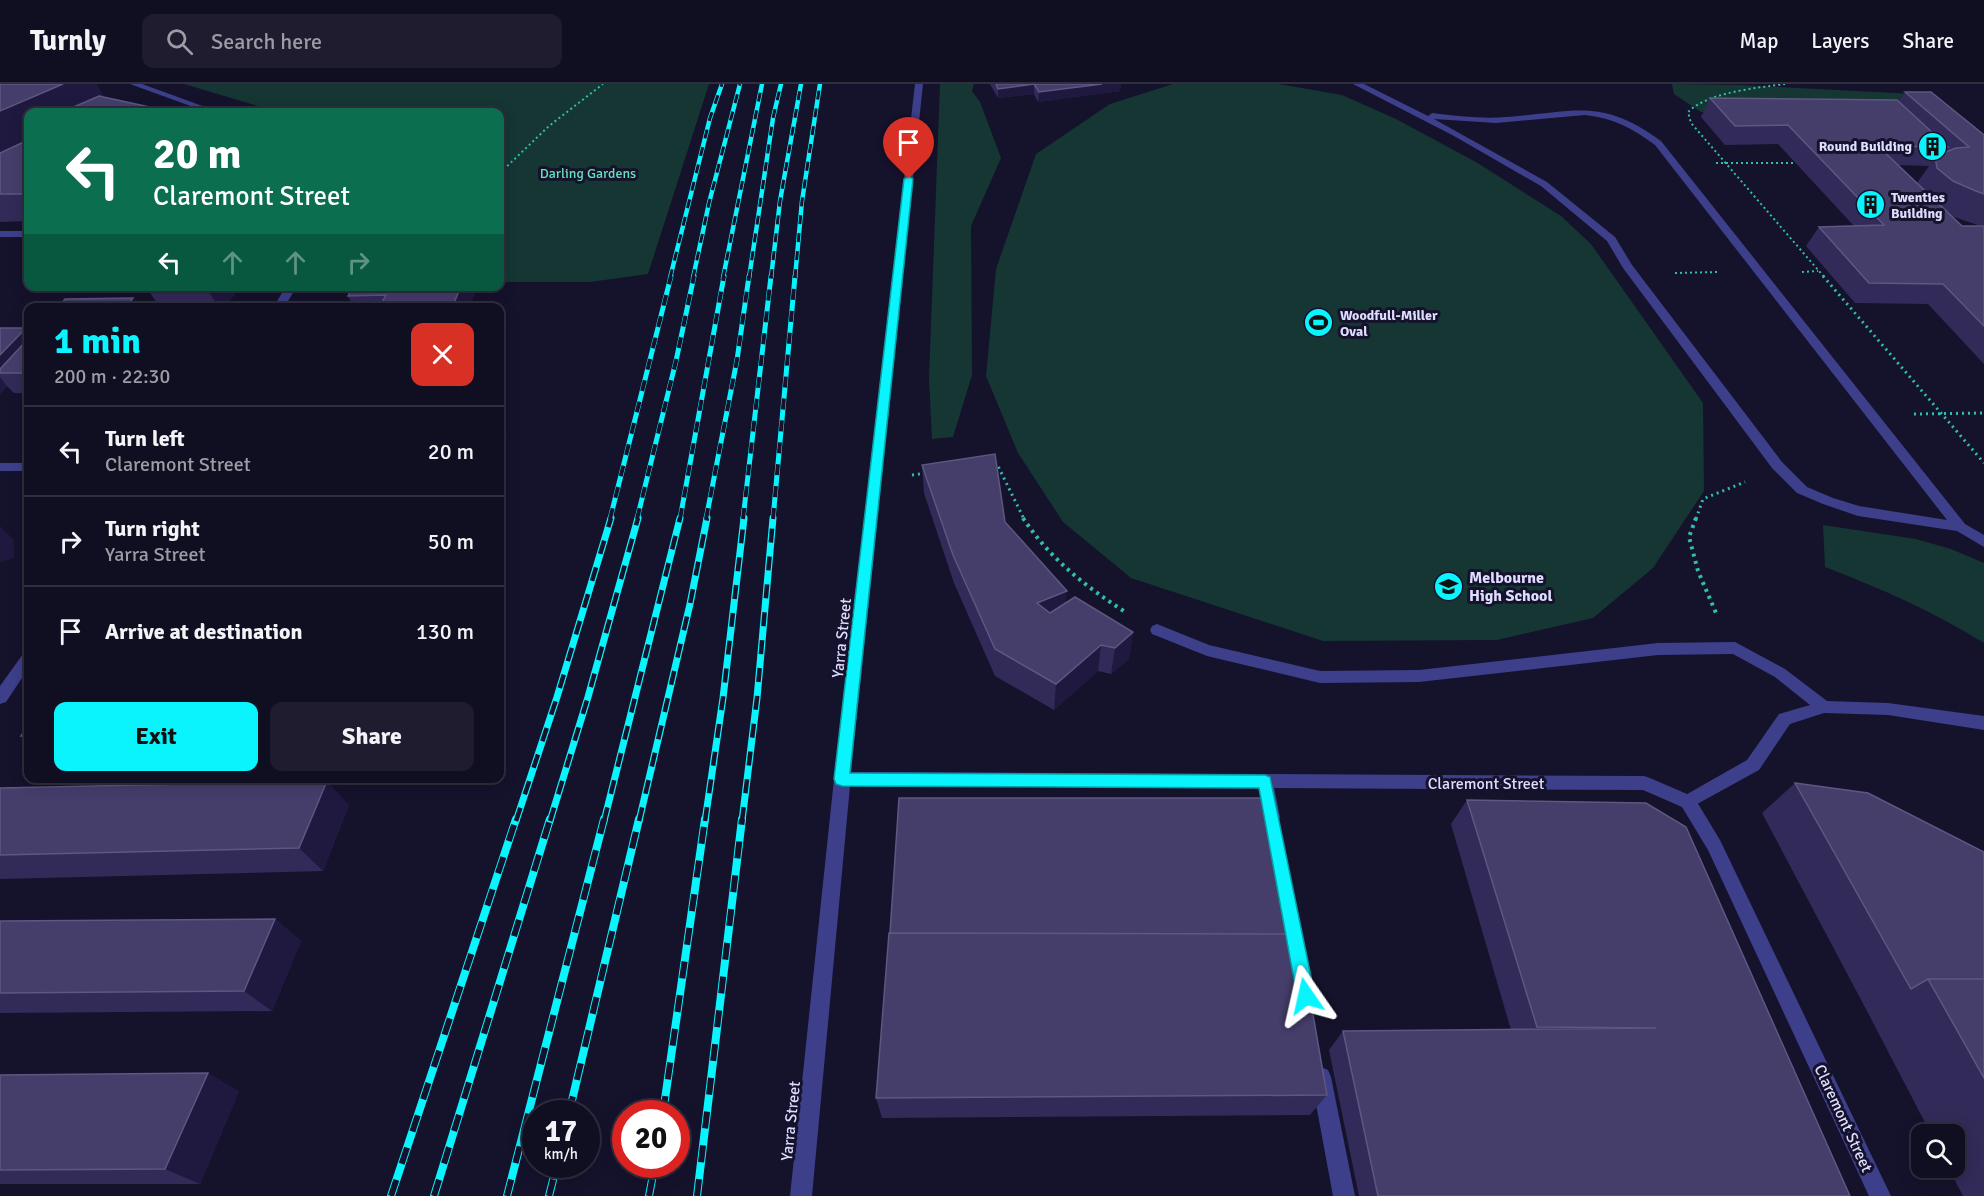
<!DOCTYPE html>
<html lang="en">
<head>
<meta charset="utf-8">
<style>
	body { margin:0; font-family:Signika,sans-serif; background:#1e1c2e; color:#f1f3f6; height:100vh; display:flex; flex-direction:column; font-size:22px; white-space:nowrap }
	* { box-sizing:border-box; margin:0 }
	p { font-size:20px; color:#9c9ca5 }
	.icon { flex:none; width:33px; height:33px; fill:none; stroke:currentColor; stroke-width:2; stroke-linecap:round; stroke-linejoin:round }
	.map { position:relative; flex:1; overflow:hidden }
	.side { position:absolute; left:24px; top:219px; width:480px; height:480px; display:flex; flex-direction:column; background:#100e21; border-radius:12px; box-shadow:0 3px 15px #0003,0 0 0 2px #302e3f }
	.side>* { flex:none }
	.guide { position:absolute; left:24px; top:24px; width:480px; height:183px; border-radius:12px; box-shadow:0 3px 15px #0003,0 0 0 2px #302e3f; background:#0b6e4f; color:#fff; overflow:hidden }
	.fabs { position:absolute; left:1911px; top:1040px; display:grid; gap:12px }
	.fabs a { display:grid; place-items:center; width:54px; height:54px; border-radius:12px; background:#100e21; box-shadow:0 3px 15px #0003,0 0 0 2px #302e3f; font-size:30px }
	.speed { position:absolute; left:522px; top:1016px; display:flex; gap:12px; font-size:30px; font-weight:700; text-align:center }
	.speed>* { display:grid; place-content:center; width:78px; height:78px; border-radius:50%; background:#100e21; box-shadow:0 3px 15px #0003,0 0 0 2px #302e3f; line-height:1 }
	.speed small { font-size:15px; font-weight:400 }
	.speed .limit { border:9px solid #d22; background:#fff; color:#111 }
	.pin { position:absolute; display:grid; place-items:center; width:51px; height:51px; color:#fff; margin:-62px -26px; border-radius:50% 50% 50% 0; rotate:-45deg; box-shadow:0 0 6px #0007 }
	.pin .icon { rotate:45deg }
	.me { position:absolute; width:66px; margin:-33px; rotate:349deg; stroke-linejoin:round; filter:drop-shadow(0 0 4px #0008) }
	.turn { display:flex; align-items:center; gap:21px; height:126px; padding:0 30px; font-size:27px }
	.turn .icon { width:78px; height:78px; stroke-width:2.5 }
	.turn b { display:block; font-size:42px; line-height:51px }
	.lanes { display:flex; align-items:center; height:57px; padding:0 30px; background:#0003; justify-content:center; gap:30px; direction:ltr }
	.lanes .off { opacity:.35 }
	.round { display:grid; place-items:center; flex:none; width:63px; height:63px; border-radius:12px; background:#1e1c2e }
	.overview { display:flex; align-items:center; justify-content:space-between; height:102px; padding:0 30px }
	h1 { font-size:36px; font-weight:700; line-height:45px; color:#0af4fe }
	.cta { display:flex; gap:12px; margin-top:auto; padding:12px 30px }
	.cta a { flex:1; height:69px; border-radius:12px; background:#0af4fe; color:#111; font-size:24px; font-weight:700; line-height:69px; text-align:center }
	.cta a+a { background:#1e1c2e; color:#f1f3f6 }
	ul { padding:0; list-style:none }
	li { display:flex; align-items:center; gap:18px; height:90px; padding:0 30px; border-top:2px solid #302e3f }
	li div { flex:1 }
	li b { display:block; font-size:22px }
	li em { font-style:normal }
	header { display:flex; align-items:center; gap:36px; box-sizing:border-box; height:84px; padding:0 30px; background:#100e21; border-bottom:2px solid #302e3f }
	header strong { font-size:28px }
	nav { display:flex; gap:33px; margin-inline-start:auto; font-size:21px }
	.search { width:420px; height:54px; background:#1e1c2e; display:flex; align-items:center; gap:15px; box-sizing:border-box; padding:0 21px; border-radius:12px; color:#9c9ca5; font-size:22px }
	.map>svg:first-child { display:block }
	.green { fill:#153633 }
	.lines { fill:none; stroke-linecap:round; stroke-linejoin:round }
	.path-far2 { stroke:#31beae; stroke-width:2; stroke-dasharray:2 3; stroke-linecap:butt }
	.path-far1 { stroke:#31beae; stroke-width:3; stroke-dasharray:2 4; stroke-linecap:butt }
	.path { stroke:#31beae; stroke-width:4; stroke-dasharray:3 4.5; stroke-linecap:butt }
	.service { fill:#3d3f8b; fill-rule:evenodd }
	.minor { fill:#3d3f8b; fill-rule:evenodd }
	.tertiary { fill:#3d3f8b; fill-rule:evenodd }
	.rail-far3-casing { stroke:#0af4fe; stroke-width:4.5 }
	.rail-far2-casing { stroke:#0af4fe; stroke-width:5 }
	.rail-far1-casing { stroke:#0af4fe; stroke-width:7 }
	.rail-casing { stroke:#0af4fe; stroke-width:8 }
	.rail-far3 { stroke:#15122c; stroke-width:3; stroke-dasharray:9; stroke-linecap:butt }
	.rail-far2 { stroke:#15122c; stroke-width:4; stroke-dasharray:11; stroke-linecap:butt }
	.rail-far1 { stroke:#15122c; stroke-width:4.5; stroke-dasharray:14; stroke-linecap:butt }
	.rail { stroke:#15122c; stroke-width:6; stroke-dasharray:17; stroke-linecap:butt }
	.wall { fill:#322b59; fill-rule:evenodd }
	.shaded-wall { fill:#1f1940 }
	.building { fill:#453e6b; stroke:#5d5782; stroke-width:1.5 }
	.route { fill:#0af4fe; stroke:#069fa5; stroke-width:1.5 }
	.labels { text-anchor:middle; stroke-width:6; stroke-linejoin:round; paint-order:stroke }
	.far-poi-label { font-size:14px; font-weight:bold; fill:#dfddff; stroke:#15122c; text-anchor:start }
	.far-park-label { font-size:14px; fill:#67e1bb; stroke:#15122c }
	.poi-label { font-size:16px; font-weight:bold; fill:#dfddff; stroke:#15122c; text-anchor:start }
	.street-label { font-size:16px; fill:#dfddff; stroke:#15122c }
</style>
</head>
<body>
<header>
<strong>Turnly</strong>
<div class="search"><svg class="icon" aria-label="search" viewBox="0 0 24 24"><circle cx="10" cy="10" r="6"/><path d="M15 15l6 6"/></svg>Search here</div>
<nav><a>Map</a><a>Layers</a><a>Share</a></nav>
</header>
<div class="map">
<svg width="1984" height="1112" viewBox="0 0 1984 1112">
	<rect width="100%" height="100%" fill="#15122c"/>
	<path class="green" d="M184,0H709L648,190L590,198H500V28H278Z
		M940,0H974L972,7L980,18L1001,74L971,142L972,291L953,353L932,355L929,294Z
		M1173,0H1279L1342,11L1396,35L1476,78L1561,132L1591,160L1703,319L1704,407L1653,484L1593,534L1497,556L1323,557L1131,494L1063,438L1018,369L986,292L996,185L1036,70L1110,20Z
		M1672,0L1741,1L1915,10L1939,31L1701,28L1674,10Z
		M1823,441L1916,455L1951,465L1984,479V559C1934,528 1880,504 1825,483Z"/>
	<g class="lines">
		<path class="path-far2" d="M1785,0C1757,4 1708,8 1688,28L1691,39L1825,194
			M1716,79H1796
			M500,89L549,42L603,0
			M1802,188L1818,187
			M1675,189L1718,188"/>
		<path class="path-far1" d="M1823,192L1984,379
			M1914,330L1984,329
			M993,382H998L1024,435
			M912,391L926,389
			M1696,435L1703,415L1745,398"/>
		<path class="path" d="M1023,434C1050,475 1086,503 1127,529
			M1696,434L1689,453L1698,487L1716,529"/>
		<path class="service" d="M1353,0H1364L1428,32L1432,29C1457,32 1481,35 1506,33C1574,28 1601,13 1661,57L1965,440L1984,451V463L1957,447L1858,432L1823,420L1797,409L1772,384L1623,184L1607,157L1541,102L1454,52ZM1585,31C1613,34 1632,44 1655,61L1947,436L1859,422L1833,414L1807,403L1782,378L1632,181L1615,153L1547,98L1434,35L1496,39Z
			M0,147H28V153H0Z
			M1157,540L1209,561L1320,587L1419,586L1658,559L1735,558L1785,585L1827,617L1888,619L1984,632V646L1888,631L1824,629L1790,640L1759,686L1688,725L1682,723L1680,718L1682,713L1747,676L1779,630L1810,621L1775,593L1733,570L1658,571L1419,598L1320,599L1207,572L1152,550L1150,546L1152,542Z
			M1265,691L1271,693L1273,698L1280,733L1278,738L1272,740L1266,738L1264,733L1257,698L1259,693Z
			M1321,983L1328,986L1331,993L1355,1112H1333L1311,993L1314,986Z"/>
		<path class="minor" d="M915,0H923L851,688L1644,692L1650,694L1694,713L1720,756L1891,1112H1869L1708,766L1682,723L1643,706L850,702L812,1112H790L834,695Z"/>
		<path class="tertiary" d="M130,0H142L219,28H207Z
			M286,202H297L284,224H273Z
			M0,379H28V387H0Z
			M28,568V585L6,618L0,620V602L23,570Z"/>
		<defs>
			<path id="rail-far3" d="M670,194L710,34L722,0
				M693,194L709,119L740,0
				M723,194L762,0
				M749,194L773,34L781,0
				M771,194L780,117L801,0
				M795,194L802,117L820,0"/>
			<path id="rail-far2" d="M610,435L671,192
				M637,435L676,277L694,192
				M680,435L724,192
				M706,435L737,276L749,192
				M743,435L771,192
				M773,435L795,192"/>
			<path id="rail-far1" d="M516,737L557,613L611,434
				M550,737L588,613L638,434
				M604,737L680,434
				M639,737L690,520L707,434
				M705,737L723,614L744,434
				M742,737L757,614L773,434"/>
			<path id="rail" d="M569,1029L639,735
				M663,1029L705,735
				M391,1112L516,735
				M434,1112L550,735
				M507,1112L604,735
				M549,1112L557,1080
				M649,1112L655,1080
				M697,1112L742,735"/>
		</defs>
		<use href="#rail-far3" class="rail-far3-casing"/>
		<use href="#rail-far2" class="rail-far2-casing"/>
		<use href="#rail-far1" class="rail-far1-casing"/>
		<use href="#rail" class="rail-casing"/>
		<use href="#rail-far3" class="rail-far3"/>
		<use href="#rail-far2" class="rail-far2"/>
		<use href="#rail-far1" class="rail-far1"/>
		<use href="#rail" class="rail"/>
	</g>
	<path class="wall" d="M0,0H96L104,13L163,26L164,28H28V137L0,138Z
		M990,0H1121L1120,7L1038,18L1034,10L998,14Z
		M1905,8L1984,51V141H1978L1951,132L1962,142H1984V280L1928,220L1855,219L1806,162L1819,143L1854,142L1778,60L1725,61L1701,33L1710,14L1899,17ZM1898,81L1929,82L1917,99Z
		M153,202H241L224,224H160L149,207Z
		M353,202H478L469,224H354L348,212Z
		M0,244H26L28,247V309H14L7,302L0,310Z
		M922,381L1005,438L1066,519L1133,548L1129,575L1111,590L1098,587L1054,626L995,592L954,499L924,409Z
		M28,641V658L21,652Z
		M1795,699L1984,768V1112H1963L1948,1083H1954V1050H1931L1868,929L1762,729Z
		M0,704L349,721L323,787L0,795Z
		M1467,716L1850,1112H1359L1329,966L1343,947L1511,946L1451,740Z
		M275,835L301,857L272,927L0,929V837Z
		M890,849L1327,1011L1310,1031L882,1034L876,1014Z
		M0,991L239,1007L200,1100H0Z"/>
	<path class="shaded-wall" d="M0,0H96L113,27L109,28H28V66L0,79Z
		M1034,0V10L998,14V5Z
		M1102,0H1121L1120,7L1038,18L1039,8Z
		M213,202H241L224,224H219L209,208Z
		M461,202H478L469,224H452Z
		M133,214L139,224H125Z
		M26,244L28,247V279L0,289V271Z
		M0,293L7,302L0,310Z
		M500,335L507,352L500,370Z
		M0,442L14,456V474L0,478Z
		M1067,507L1064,534L1036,545L1037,519Z
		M1133,548L1129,575L1111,590L1115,564Z
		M1101,561L1098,587L1054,626L1056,600Z
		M327,697L349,721L323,787L299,764Z
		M275,835L301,857L272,927L244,907Z
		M208,989L239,1007L200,1100L165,1085Z"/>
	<path class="building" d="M0,0H63L0,27Z
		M996,0H1102L1039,8L1034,0L998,5Z
		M1905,8H1931L1984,51V110L1976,107L1953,97L1937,84L1935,72L1956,64L1969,63Z
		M99,12L163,26L157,28H62Z
		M1710,14L1897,16L1948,63L1878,62L1962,142H1984V242L1943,200L1869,199L1819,143L1884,141L1788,41L1735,42Z
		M28,56V110H0V69Z
		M153,202H213L209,208L149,207Z
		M353,202H461L452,224H379L386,211L348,212Z
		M133,214L125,224H58L65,215Z
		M0,244H26L0,271Z
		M28,255V289H0V285Z
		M995,370L1005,438L1067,507L1037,519L1050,529L1075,513L1133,548L1115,564L1101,561L1056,600L995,565L953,471L922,381Z
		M28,641V652H21Z
		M327,697L299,764L0,771V704Z
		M1795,699L1868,709L1984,768V895H1928L1911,905Z
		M899,714H1268L1295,850L890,849Z
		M1467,716L1646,719L1686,743L1850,1112H1378L1343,947L1656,944L1537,943Z
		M275,835L244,907L0,909V837Z
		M889,849L1299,850L1327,1011L876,1014Z
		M1928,895H1984V994Z
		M208,989L165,1085L0,1086V991Z"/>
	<path class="route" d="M909,92L913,95L850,689L1265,691L1270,693L1315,912L1312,918L1306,920L1300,918L1297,912L1259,704L842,702L836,700L834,695L904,95Z"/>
	<defs>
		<symbol id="building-disc" viewBox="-11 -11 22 22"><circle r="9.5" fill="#0af4fe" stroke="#15122c"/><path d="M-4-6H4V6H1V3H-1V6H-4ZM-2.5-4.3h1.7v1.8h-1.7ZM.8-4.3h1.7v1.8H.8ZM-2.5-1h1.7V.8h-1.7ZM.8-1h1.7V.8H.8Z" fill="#111"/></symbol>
		<symbol id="stadium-disc" viewBox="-11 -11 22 22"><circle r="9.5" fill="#0af4fe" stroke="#15122c"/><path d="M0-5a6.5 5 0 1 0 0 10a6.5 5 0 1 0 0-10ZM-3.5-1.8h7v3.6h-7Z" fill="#111"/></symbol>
		<symbol id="school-disc" viewBox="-11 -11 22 22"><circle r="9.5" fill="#0af4fe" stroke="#15122c"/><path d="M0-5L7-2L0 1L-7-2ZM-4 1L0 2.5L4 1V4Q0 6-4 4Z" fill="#111"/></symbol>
	</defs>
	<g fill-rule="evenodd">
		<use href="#building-disc" x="1916" y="46" width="33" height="33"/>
		<use href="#building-disc" x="1854" y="104" width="33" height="33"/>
		<use href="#stadium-disc" x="1302" y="222" width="33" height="33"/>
		<use href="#school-disc" x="1432" y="486" width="33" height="33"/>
	</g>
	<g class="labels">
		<g class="far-poi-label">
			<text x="1912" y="67" text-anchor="end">Round Building</text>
			<text x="1891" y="118">Twenties<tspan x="1891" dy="16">Building</tspan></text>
			<text x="1340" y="236">Woodfull-Miller<tspan x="1340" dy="16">Oval</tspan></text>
		</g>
		<g class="far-park-label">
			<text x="588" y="94">Darling Gardens</text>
		</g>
		<g class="poi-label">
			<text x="1469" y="499">Melbourne<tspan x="1469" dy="18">High School</tspan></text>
		</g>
		<g class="street-label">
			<text transform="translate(841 554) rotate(-84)" y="6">Yarra Street</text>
			<text x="1486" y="705">Claremont Street</text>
			<text transform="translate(1844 1034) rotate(65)" y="6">Claremont Street</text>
			<text transform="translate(790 1037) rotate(-84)" y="6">Yarra Street</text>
		</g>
	</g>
</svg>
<div class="fabs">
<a><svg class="icon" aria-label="search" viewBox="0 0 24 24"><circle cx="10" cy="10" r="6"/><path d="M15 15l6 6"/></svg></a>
</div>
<div class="speed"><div>17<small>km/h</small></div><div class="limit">20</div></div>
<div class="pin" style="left:909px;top:95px;background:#d93025"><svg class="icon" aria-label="arrive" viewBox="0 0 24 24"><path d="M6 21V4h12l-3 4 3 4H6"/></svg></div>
<svg class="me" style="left:1306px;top:912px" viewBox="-20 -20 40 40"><path d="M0-17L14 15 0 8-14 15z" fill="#0af4fe" stroke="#fff" stroke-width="4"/></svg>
<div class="guide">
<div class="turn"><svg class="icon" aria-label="left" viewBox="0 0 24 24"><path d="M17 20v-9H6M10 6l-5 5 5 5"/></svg><div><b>20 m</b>Claremont Street</div></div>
<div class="lanes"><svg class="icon" aria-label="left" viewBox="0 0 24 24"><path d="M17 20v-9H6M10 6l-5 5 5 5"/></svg><svg class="icon off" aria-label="ahead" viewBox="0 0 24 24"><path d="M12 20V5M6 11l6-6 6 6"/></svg><svg class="icon off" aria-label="ahead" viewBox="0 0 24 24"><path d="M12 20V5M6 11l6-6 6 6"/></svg><svg class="icon off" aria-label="right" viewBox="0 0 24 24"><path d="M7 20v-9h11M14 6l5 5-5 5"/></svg></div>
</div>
<section class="side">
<div class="overview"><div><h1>1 min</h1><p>200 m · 22:30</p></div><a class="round" style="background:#d93025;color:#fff"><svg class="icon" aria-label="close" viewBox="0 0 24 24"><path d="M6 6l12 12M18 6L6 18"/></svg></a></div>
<ul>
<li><svg class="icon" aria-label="left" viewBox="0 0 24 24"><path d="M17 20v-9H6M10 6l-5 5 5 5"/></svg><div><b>Turn left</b><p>Claremont Street</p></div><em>20 m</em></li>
<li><svg class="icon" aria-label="right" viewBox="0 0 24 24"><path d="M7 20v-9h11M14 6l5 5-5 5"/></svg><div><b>Turn right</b><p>Yarra Street</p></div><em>50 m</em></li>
<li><svg class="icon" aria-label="arrive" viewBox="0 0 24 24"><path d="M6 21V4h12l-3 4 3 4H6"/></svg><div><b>Arrive at destination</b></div><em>130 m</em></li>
</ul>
<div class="cta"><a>Exit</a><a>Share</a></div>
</section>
</div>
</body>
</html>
